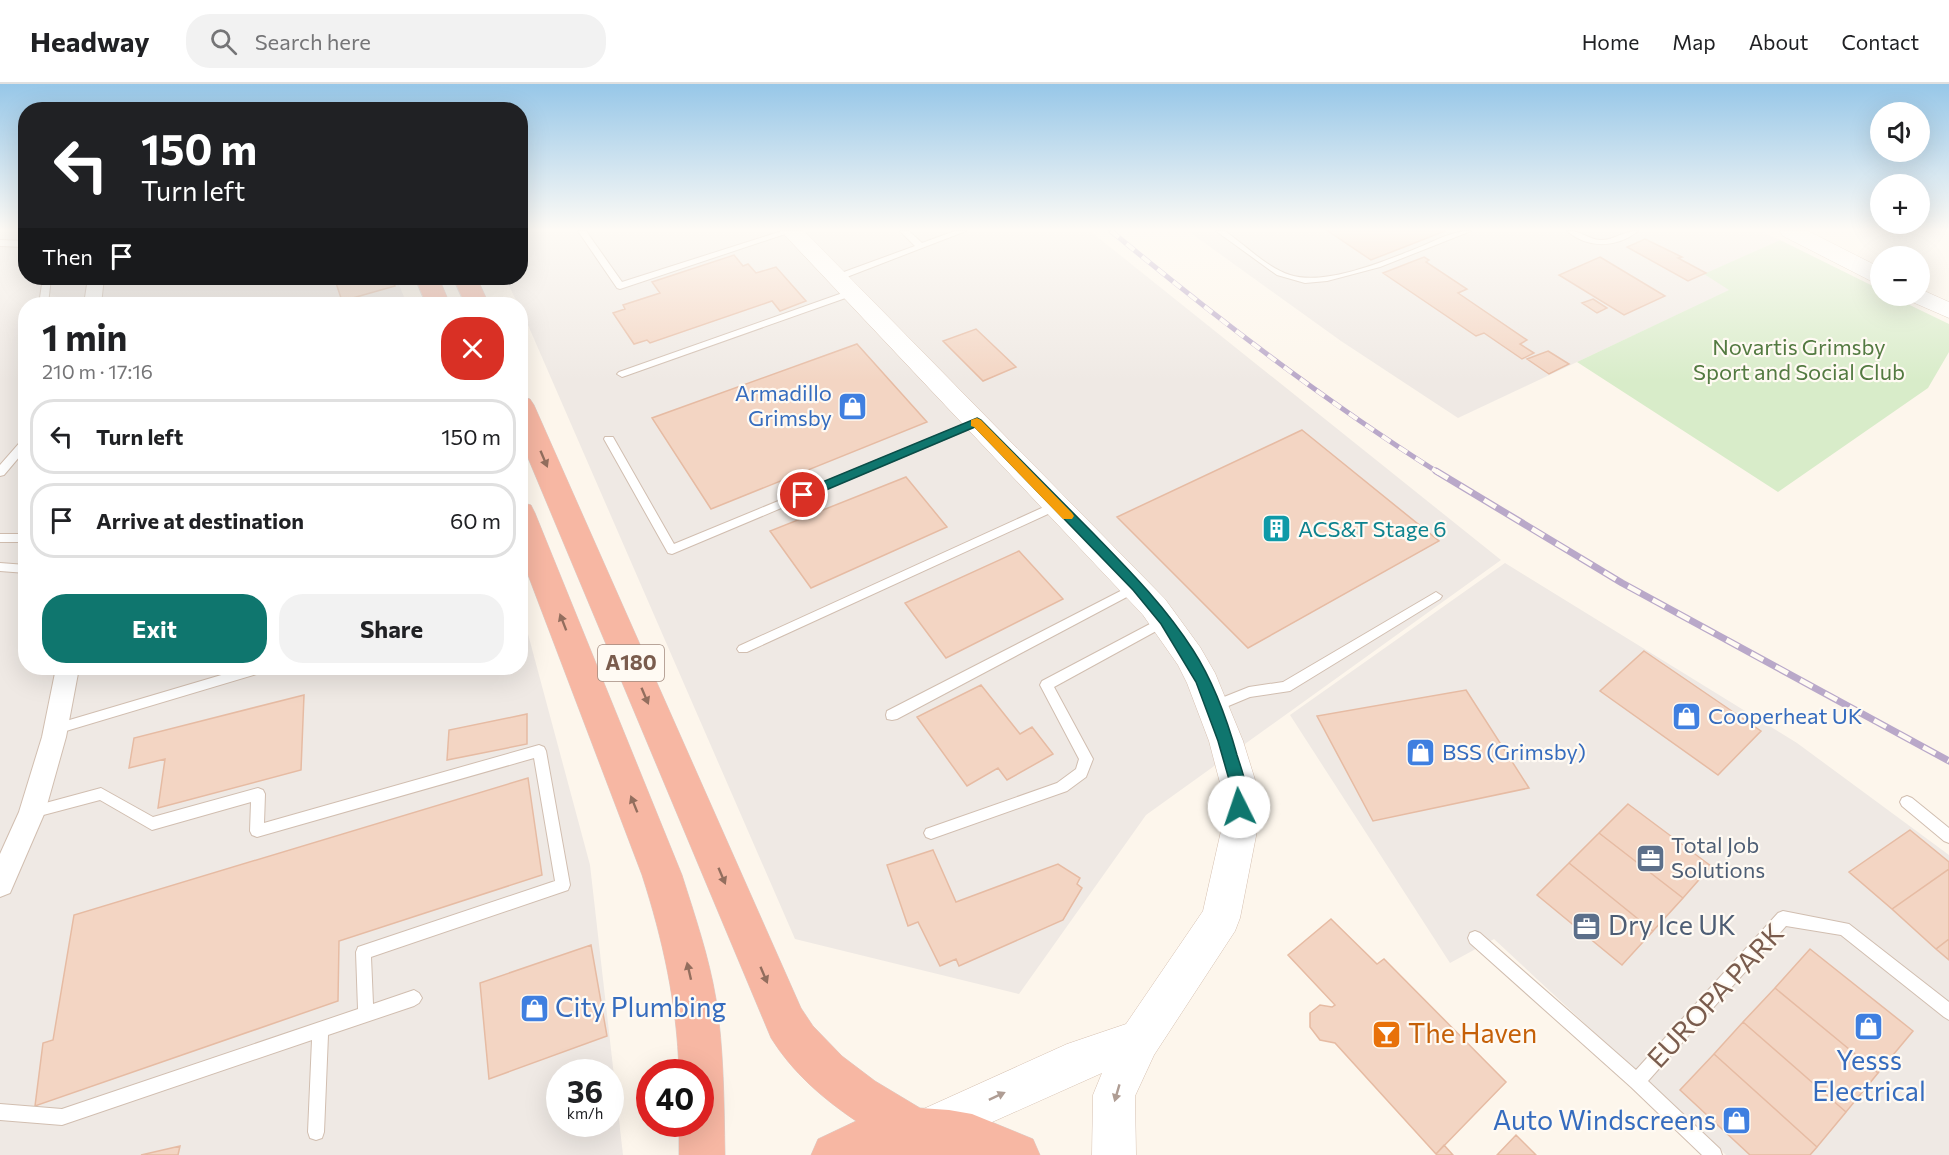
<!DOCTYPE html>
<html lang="en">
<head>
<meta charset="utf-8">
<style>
	body { margin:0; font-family:Commissioner,sans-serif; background:#f2f2f2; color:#202124; height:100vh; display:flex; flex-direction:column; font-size:22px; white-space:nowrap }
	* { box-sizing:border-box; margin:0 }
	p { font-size:20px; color:#757577 }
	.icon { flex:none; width:33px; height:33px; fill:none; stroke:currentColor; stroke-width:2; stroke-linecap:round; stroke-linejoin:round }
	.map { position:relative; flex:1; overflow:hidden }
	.drawer { position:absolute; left:18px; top:213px; width:510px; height:378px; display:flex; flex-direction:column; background:#fff; border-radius:24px; box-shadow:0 6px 24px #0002 }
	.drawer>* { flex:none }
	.guide { position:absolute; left:18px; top:18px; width:510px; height:183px; border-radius:24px; box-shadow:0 6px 24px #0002; background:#202124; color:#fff; overflow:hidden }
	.tools { position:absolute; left:1870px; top:18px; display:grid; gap:12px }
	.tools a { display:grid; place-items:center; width:60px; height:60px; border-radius:50%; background:#fff; box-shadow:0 6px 24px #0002; font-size:30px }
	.speed { position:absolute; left:546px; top:975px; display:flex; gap:12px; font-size:30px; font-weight:700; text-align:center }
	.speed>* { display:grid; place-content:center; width:78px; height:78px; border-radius:50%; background:#fff; box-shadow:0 6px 24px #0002; line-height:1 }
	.speed small { font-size:15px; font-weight:400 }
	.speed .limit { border:9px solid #d22; background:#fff; color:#111 }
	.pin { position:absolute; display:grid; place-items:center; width:51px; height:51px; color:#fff; margin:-26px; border:3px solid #fff; border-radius:50%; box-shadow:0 2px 6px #0007 }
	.me { position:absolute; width:66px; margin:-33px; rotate:356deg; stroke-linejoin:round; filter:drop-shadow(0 0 4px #0008) }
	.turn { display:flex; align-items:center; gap:21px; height:126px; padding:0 24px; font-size:27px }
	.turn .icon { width:78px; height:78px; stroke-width:2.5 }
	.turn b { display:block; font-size:42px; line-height:51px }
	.then { display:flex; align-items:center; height:57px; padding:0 24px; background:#0003; gap:12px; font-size:22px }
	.round { display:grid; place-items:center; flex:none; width:63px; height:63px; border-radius:24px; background:#f2f2f2 }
	.overview { display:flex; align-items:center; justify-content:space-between; height:102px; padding:0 24px }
	h1 { font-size:36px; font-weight:700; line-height:45px }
	.action { display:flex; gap:12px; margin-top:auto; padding:12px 24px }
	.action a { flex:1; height:69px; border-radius:24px; background:#0f766e; color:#fff; font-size:24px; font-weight:700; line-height:69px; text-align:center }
	.action a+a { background:#f2f2f2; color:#202124 }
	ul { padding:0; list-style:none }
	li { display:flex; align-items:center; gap:18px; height:75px; margin:0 12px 9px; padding:0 12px; border:3px solid #e0e0e0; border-radius:24px }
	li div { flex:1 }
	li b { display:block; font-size:22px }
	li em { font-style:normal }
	header { display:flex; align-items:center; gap:36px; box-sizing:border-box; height:84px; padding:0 30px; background:#fff; border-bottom:2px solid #e0e0e0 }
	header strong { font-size:28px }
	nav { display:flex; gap:33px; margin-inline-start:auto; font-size:21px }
	.search { width:420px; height:54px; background:#f2f2f2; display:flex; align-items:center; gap:15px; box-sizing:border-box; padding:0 21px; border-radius:24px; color:#757577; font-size:22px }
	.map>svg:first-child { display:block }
	.industrial { fill:#efe9e4; fill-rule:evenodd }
	.green { fill:#d8ecc9 }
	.building { fill:#f3d5c3; stroke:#e6bba3; stroke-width:1.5 }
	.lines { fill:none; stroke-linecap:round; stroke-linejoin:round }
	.lane-casing { stroke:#d1beb0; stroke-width:2 }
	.street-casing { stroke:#d1beb0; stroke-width:2 }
	.secondary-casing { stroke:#d6c0b0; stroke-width:1 }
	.highway-casing { stroke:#dad1cd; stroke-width:1 }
	.lane { fill:#fff; fill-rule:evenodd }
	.street { fill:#fff; fill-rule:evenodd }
	.secondary { fill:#fff; fill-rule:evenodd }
	.highway { fill:#f7b7a3; fill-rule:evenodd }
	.rail-far1-casing { stroke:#b9a8c9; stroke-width:5 }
	.rail-casing { stroke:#b9a8c9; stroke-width:7 }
	.rail-far1 { stroke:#fffaf3; stroke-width:4; stroke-dasharray:10; stroke-linecap:butt }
	.rail { stroke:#fffaf3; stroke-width:4.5; stroke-dasharray:14; stroke-linecap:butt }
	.oneway { fill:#936e5e }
	.oneway2 { fill:#af9d94 }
	.route { fill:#0f766e; stroke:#0a4d48; stroke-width:1.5 }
	.slow { fill:#f59e0b }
	.labels { text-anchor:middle; stroke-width:4.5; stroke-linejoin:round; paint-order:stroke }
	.shield { fill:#fffaf3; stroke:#a28b7f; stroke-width:1.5 }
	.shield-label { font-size:21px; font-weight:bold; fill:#7a5c4d }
	.park-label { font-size:22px; fill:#537a41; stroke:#fffaf3 }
	.shop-label { font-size:22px; fill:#366cbe; stroke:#fffaf3; text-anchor:start }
	.culture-label { font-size:22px; fill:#0d838f; stroke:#fffaf3; text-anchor:start }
	.service-label { font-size:22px; fill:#4e5e75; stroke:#fffaf3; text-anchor:start }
	.near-service-label { font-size:27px; fill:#4e5e75; stroke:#fffaf3; text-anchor:start }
	.near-street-label { font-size:27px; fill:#7a5c4d; stroke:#fffaf3 }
	.near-shop-label { font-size:27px; fill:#366cbe; stroke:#fffaf3; text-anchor:start }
	.near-food-label { font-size:27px; fill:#c56008; stroke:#fffaf3; text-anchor:start }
</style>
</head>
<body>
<header>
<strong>Headway</strong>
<div class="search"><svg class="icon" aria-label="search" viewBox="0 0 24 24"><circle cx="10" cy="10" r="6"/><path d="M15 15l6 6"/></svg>Search here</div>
<nav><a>Home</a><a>Map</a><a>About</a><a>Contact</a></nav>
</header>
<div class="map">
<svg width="1949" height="1071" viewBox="0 0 1949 1071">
	<rect width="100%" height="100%" fill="#fdf6ec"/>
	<path class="industrial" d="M0,147H25L26,194H396L407,220H26V584H520L521,524L590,781L623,1071H0ZM560,988H610V1040H560Z
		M521,147H1090L1501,476L1146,731L1019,910L795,855L521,225L520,220H518L505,194H520Z
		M1188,147H1760L1780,156L1705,190L1730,206L1458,334L1341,257Z
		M1505,479L1797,659L1949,771V1071H1726L1494,855L1450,879L1290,631Z"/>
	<path class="green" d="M1780,156L1881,206V212H1891L1949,240V268L1928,304L1778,408L1577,278L1729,206L1704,190Z"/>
	<path class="building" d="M1328,147H1445L1371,176Z
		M1645,155L1682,173L1678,174L1706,189L1688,197L1627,163Z
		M734,171L743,182L748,180L756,189L776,183L806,217L780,227L772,217L650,259L647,256L634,260L613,229L625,225L623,221L660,209L652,198Z
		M1424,173L1429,176L1426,178L1467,205L1458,209L1527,256L1520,260L1534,269L1522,275L1484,249L1476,252L1383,189Z
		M1600,173L1665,212L1624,231L1559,191Z
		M355,194H392L395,202L342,217L336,199Z
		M1593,215L1607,224L1597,229L1582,219Z
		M976,245L1016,283L983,297L943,257Z
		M857,260L927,338L711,425L652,334Z
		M1548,267L1569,280L1549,290L1527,275Z
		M1302,346L1439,457L1248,564L1117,433Z
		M906,393L947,443L811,504L770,447Z
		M1019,467L1063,515L946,574L905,519Z
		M1644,567L1761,647L1718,691L1600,607Z
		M981,601L1020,650L1032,643L1053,670L1007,696L998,684L967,702L917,633Z
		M1466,606L1529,704L1373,737L1317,632Z
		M304,611L301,686L158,724L165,675L129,684L134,654Z
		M527,630V660L447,676L449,646Z
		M528,694L542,791L339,857L338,917L35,1022L43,959L53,956L74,831Z
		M1628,720L1711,782L1683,814L1599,749Z
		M1910,746L1949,778V785L1892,825L1849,788Z
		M1599,749L1683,814L1653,847L1569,779Z
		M933,766L956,818L1058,780L1080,794L1077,800L1082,804L1063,836L959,882L956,875L940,882L918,838L908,842L887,781Z
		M1569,779L1653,847L1622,881L1537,811Z
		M1949,785V855L1936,865L1892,825Z
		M1331,835L1377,880L1384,875L1506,998L1436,1070L1335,959L1320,956L1310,943V929L1320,921L1332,923L1335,921L1288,871Z
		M1949,855V876L1936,865Z
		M591,861L607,952L489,995L480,899Z
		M1810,865L1913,947L1878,989L1775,904Z
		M1775,904L1878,989L1846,1028L1743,938Z
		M1743,938L1846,1028L1817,1063L1714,970Z
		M1714,970L1817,1063L1810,1071H1750L1680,1006Z
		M1516,1051L1536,1071H1497Z
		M1444,1061L1453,1071H1437L1436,1070Z
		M180,1062L178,1071H141Z"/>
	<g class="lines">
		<defs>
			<path id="lane" d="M578,147H586L622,198L782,147H794L620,205L617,204Z
				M900,147H909L922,159L955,147H966L839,196H833V192L915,162Z
				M1216,147H1225C1245,161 1266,183 1290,191C1325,202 1382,178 1415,165C1433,158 1452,146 1471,147L1380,183L1327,197L1305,199L1277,191Z
				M1567,147C1581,146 1587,155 1600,156C1613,157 1624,146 1638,147C1617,164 1588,165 1567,147Z
				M0,156L26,157V163L0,162Z
				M43,194H51L48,220H39Z
				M851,206L854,207V211L625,292L622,293L617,290L619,288Z
				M977,335L981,336V340L672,470L668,469L604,355L605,353H613L674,460Z
				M26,355V365L4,391L0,392V381L22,356Z
				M1057,417L1062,421L1061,424L747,568H739L737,565L739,562Z
				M0,450H26V458H0Z
				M0,479L26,481V489L0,487Z
				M1136,499L1142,503L1140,506L897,635L892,636L887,635L886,631L887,627Z
				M1436,508L1442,512L1440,515L1290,607L1250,613L1214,628L1209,627L1208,623L1209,619L1249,603L1283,598Z
				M1165,532L1169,534L1171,537L1169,540L1054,603L1093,675L1086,693L1067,707L931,755L926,753L924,749L926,745L1057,699L1076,685L1079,675L1040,601L1042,597Z
				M245,584H266L264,588L260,589L56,650L51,649L50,645L51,641L56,640Z
				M539,661L544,663L546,667L570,801L568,806L371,873L373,920L414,906L419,909L422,914L419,919L414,922L328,951L324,1048L322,1054L316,1056L310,1054L308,1048L312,956L62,1041L0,1036V1020L62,1025L358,925L356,868L358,863L555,797L534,674L257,753L252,751L250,747L251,718L152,746L100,716L32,734L27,732L25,728L27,724L101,704L153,733L258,704L263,706L265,710L264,739Z
				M1907,712L1912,714L1949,744V759L1944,757L1902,722L1900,718L1902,714Z
				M1783,827L1849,840L1949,918V936L1944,933L1841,851L1786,842L1648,997L1720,1065L1722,1071H1702L1631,1003L1470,859L1468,854L1470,849L1475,847L1480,849L1636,986L1778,829Z"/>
			<path id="street" d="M88,194H104L101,220H84Z
				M56,584H79L66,653L45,728L10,809L0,813V770L19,728L42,653Z"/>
			<path id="secondary" d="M781,147H804L1165,515L1200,563L1215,589L1243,657L1256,699L1257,747L1240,834L1235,847L1154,971L1135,1012L1136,1071H1092L1093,1011L1102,989L925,1068L910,1061L903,1046L910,1031L1067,960L1126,940L1203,827L1221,747L1220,699L1209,657L1187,599L1178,581L1143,531Z
				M1780,147H1808L1881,184V200L1873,198L1783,152Z
				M1920,205L1949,218V234L1910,217L1906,212H1920Z"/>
			<path id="highway" d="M415,194H439L450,220H426Z
				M453,194H477L489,220H465Z
				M520,312L530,315L534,321L801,924L813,942L842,972L875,997L920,1024L949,1026L972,1030L1033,1055L1040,1071H811L818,1055L856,1037C822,1014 793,989 771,954L520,355Z
				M520,418L531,421L535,429L682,791C695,832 709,873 716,915C724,966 724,1019 725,1071H679V1040H700V988H679C677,920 663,856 642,791L520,470Z"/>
		</defs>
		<use href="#lane" class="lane-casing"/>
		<use href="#street" class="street-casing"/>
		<use href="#secondary" class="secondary-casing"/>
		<use href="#highway" class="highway-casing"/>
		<use href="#lane" class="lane"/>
		<use href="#street" class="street"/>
		<use href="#secondary" class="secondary"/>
		<use href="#highway" class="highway"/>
		<defs>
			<path id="rail-far1" d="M1111,147C1216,234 1323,316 1439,389"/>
			<path id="rail" d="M1436,387L1622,499L1949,677"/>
		</defs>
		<use href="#rail-far1" class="rail-far1-casing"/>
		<use href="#rail" class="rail-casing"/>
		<use href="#rail-far1" class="rail-far1"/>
		<use href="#rail" class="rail"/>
	</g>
	<defs><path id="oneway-solid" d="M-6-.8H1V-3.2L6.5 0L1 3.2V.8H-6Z" transform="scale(1.5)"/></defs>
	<g class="oneway">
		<use href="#oneway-solid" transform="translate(544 375) rotate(67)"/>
		<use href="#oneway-solid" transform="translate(563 538) rotate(-111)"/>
		<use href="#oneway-solid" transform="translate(645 612) rotate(67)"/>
		<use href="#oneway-solid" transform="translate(634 720) rotate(-112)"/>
		<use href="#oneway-solid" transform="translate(722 792) rotate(67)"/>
		<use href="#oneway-solid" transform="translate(689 887) rotate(-103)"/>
		<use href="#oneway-solid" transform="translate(764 891) rotate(67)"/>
	</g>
	<g class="oneway2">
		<use href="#oneway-solid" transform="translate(1117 1009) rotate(106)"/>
		<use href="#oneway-solid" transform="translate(997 1012) rotate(-25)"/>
	</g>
	<linearGradient id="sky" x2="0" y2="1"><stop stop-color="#97c7e8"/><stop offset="0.49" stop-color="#fefbf6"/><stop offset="1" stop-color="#fefbf6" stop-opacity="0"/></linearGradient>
	<rect width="1949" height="297" fill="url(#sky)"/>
	<path class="route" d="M977,334L981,336C1018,373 1055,411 1093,449C1129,486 1165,522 1193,566C1213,597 1227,635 1237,671C1242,687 1252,711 1244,728L1239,730L1233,728L1231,723L1230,699L1218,657L1196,598L1161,540L1133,506L975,343L807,414L803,416L797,411L798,408Z"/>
	<path class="slow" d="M977,334L981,336L1072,429L1074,432L1072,435H1063L974,343L971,342V336Z"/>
	<defs>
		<symbol id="shop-square" viewBox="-11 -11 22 22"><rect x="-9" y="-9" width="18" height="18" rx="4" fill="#3f7fe0" stroke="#fffaf3"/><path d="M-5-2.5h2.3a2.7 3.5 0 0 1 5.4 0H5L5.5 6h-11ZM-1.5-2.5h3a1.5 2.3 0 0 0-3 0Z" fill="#fff"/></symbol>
		<symbol id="building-square" viewBox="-11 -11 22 22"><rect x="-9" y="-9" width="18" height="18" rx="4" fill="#0f9aa8" stroke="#fffaf3"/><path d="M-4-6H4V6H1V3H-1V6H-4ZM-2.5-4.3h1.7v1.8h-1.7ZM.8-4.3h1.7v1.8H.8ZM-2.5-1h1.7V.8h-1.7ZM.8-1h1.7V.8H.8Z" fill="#fff"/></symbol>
		<symbol id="office-square" viewBox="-11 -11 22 22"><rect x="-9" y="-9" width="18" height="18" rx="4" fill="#5c6f8a" stroke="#fffaf3"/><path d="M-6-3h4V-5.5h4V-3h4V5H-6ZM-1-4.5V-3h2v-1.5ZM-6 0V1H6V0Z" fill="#fff"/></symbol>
		<symbol id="bar-square" viewBox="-11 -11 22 22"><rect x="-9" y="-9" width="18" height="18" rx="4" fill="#e8710a" stroke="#fffaf3"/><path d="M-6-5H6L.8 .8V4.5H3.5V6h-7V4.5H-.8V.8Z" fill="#fff"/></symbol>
	</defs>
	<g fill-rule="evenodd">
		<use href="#shop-square" x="836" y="306" width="33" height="33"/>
		<use href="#building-square" x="1260" y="428" width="33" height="33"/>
		<use href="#shop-square" x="1670" y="616" width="33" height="33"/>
		<use href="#shop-square" x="1404" y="652" width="33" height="33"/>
		<use href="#office-square" x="1634" y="758" width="33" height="33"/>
		<use href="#office-square" x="1570" y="826" width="33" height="33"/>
		<use href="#shop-square" x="518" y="908" width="33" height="33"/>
		<use href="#shop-square" x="1852" y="926" width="33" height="33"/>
		<use href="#bar-square" x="1370" y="934" width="33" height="33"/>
		<use href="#shop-square" x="1720" y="1020" width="33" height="33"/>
	</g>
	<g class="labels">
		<rect class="shield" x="598" y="561" width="66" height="36" rx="4.5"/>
		<g class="shield-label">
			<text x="631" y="586">A180</text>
		</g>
		<g class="park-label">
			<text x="1799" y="271">Novartis Grimsby<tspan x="1799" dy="25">Sport and Social Club</tspan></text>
		</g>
		<g class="shop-label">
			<text x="832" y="317" text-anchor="end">Armadillo<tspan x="832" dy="25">Grimsby</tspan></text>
			<text x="1708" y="640">Cooperheat UK</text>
			<text x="1442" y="676">BSS (Grimsby)</text>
		</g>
		<g class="culture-label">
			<text x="1298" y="453">ACS&amp;T Stage 6</text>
		</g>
		<g class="service-label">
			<text x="1671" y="769">Total Job<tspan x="1671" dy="25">Solutions</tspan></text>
		</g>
		<g class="near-service-label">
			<text x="1608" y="851">Dry Ice UK</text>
		</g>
		<g class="near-street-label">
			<text transform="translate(1716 912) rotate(-47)" y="9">EUROPA PARK</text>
		</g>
		<g class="near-shop-label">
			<text x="555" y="933">City Plumbing</text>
			<text x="1869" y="986" text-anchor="middle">Yesss<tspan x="1869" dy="31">Electrical</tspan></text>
			<text x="1716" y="1046" text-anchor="end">Auto Windscreens</text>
		</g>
		<g class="near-food-label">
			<text x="1408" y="959">The Haven</text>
		</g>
	</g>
</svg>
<div class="tools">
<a><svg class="icon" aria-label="sound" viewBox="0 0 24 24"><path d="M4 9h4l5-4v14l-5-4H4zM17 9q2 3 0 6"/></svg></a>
<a>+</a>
<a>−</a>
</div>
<div class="speed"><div>36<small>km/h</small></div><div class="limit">40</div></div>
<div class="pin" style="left:803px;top:411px;background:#d93025"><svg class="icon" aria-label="arrive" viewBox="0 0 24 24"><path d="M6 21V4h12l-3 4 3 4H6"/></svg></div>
<svg class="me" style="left:1239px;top:723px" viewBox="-20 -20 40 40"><circle r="19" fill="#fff"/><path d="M0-13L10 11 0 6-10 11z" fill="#0f766e"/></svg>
<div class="guide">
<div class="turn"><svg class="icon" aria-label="left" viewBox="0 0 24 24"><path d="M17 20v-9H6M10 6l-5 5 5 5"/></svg><div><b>150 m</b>Turn left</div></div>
<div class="then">Then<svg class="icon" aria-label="arrive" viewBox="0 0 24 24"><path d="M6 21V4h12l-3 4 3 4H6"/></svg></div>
</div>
<section class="drawer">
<div class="overview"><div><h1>1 min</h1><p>210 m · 17:16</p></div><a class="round" style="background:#d93025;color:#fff"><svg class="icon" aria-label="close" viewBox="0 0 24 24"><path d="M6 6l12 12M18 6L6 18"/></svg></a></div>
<ul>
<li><svg class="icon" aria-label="left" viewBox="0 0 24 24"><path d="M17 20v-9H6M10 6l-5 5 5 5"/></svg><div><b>Turn left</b></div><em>150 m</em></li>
<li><svg class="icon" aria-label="arrive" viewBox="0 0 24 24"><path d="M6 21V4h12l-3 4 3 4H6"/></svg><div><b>Arrive at destination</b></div><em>60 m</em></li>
</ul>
<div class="action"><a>Exit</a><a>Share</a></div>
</section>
</div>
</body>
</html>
